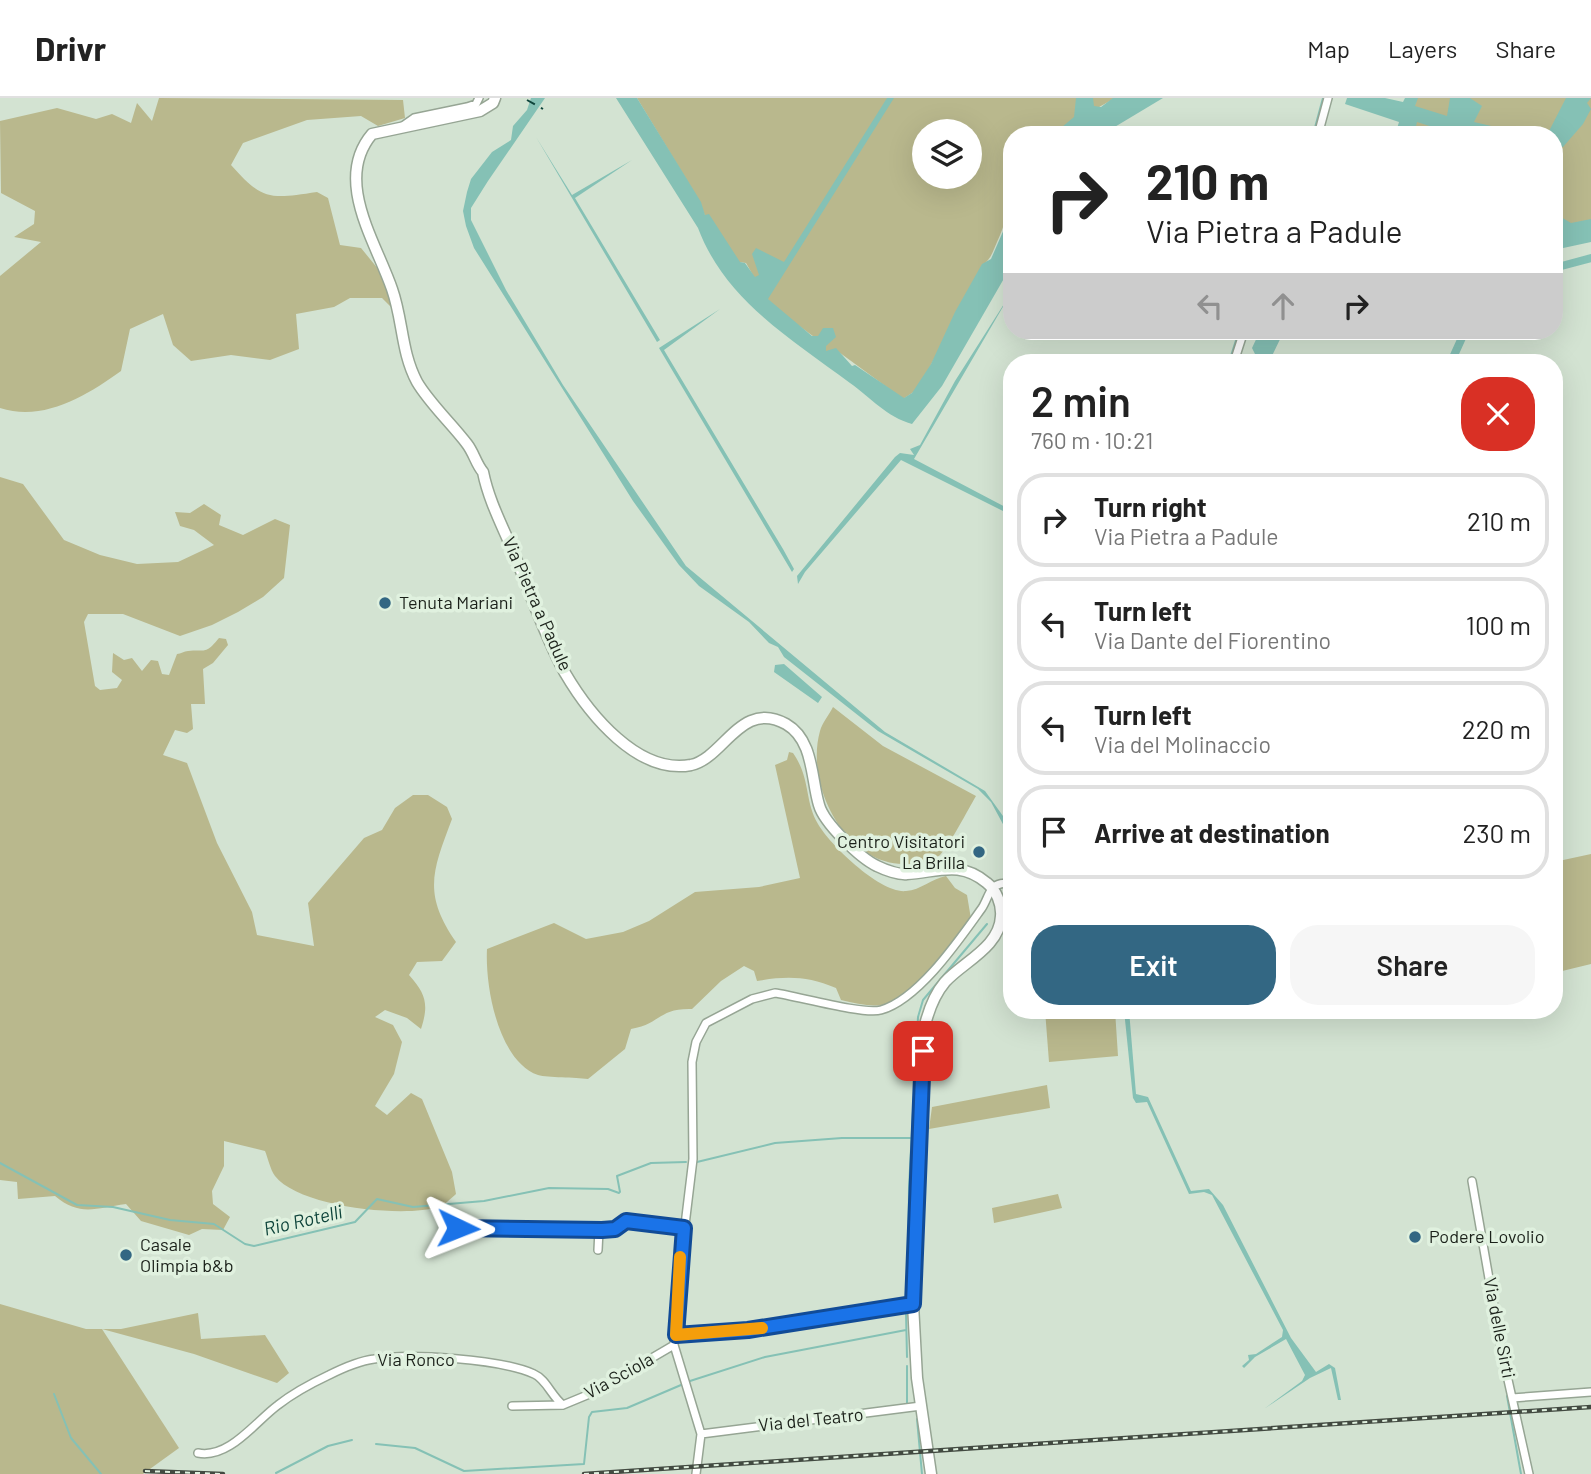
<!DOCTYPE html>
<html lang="en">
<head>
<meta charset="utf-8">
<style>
	body { margin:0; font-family:Barlow,sans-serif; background:#f6f6f6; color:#222; height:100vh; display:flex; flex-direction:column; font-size:26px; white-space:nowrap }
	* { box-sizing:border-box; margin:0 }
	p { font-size:23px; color:#767676 }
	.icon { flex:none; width:38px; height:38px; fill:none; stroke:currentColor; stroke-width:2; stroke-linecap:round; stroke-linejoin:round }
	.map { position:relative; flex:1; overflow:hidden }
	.details { position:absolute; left:1003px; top:256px; width:560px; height:665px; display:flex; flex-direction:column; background:#fff; border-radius:28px; box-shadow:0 7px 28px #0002 }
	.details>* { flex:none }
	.hud { position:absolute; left:1003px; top:28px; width:560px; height:214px; border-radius:28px; box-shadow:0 7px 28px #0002; background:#fff; color:#222; overflow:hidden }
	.fabs { position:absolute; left:912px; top:21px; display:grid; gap:14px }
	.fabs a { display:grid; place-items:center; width:70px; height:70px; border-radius:50%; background:#fff; box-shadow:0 7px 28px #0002; font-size:35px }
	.pin { position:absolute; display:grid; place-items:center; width:60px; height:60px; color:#fff; margin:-30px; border-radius:14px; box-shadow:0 4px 10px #0006 }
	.me { position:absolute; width:77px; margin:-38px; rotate:92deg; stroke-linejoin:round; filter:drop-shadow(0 0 5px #0008) }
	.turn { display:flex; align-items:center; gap:24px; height:147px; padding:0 28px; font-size:32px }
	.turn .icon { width:91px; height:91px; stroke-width:2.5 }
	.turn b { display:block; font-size:49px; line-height:60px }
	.lanes { display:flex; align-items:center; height:66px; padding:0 28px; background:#0003; justify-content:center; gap:35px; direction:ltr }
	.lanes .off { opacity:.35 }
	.round { display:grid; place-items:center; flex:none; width:74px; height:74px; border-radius:28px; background:#f6f6f6 }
	.overview { display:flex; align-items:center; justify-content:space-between; height:119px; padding:0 28px }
	h1 { font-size:42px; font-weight:600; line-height:52px }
	.primary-button { display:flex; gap:14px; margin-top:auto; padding:14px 28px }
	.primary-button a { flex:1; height:80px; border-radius:28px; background:#336783; color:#fff; font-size:28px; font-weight:600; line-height:80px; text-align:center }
	.primary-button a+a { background:#f6f6f6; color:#222 }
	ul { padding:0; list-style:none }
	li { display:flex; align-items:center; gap:21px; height:94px; margin:0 14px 10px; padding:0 14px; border:4px solid #e0e0e0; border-radius:28px }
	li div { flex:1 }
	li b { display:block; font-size:26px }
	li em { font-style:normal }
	header { display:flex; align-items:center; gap:42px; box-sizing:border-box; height:98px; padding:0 35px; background:#fff; border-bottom:2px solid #e0e0e0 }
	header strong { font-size:33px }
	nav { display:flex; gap:38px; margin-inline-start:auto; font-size:24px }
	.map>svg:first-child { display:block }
	.green { fill:#b9b88d; fill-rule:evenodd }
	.water { fill:#85c1b5 }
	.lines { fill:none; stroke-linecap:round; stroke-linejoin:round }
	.stream { stroke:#85c1b5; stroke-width:2 }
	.canal { stroke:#85c1b5; stroke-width:8 }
	.ferry { stroke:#0e443b; stroke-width:2; stroke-dasharray:9 7; stroke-linecap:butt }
	.street-casing { stroke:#96a594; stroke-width:10 }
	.secondary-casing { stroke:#96a594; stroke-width:13 }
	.street { stroke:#fff; stroke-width:7 }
	.secondary { stroke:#fff; stroke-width:10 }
	.rail-casing { stroke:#424a41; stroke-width:4.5 }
	.rail { stroke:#e0f1df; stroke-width:2; stroke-dasharray:5; stroke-linecap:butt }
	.route-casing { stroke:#114b97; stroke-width:18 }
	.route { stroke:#1a73e8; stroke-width:12 }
	.slow { stroke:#f59e0b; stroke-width:12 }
	.poi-dot { fill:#336783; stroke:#e0f1df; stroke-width:2.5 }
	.labels { text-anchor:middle; stroke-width:7; stroke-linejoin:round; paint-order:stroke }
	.poi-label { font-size:18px; fill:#1b211a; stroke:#e0f1df; text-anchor:start }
	.street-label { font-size:18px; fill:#1b211a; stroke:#e0f1df }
	.water-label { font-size:19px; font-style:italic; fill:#0e443b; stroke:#e0f1df }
</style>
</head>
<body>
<header>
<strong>Drivr</strong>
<nav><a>Map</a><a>Layers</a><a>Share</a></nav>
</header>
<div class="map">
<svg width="1591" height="1376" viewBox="0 0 1591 1376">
	<rect width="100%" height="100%" fill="#d3e3d2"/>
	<path class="green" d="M159,0L403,2L405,20L378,28L361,18L307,22L243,45L231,67C263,103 270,101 317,94L328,100L340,147L361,150L383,177L395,213L382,200H350L334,209L296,216L299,251L270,262L231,257L191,263L173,247L163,216L130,231L121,273C86,298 44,324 0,310V178L41,144L14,139L34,126L35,113L1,95L0,23L57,10L96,21L112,16L131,25L137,5L152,23Z
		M637,0H1114C1093,15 1077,15 1061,37H1012C1011,76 1014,109 997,144C993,153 991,161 983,167L924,280L915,293L903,301L836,252L826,254L825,247L779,213L752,185L754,179L746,165L739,164L705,118L700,104ZM924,33H970V79H924Z
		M1417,0H1591V142L1554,150V37H1406Z
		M0,379L23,386L64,442L100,457L137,466L178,464L214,447L194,432L180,428L175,414L190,415L204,406L221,417L219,427L243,437L275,421L290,427L284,480L263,499L238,514L212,527L180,538L123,516H88L84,524L95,588L100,592L117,590L122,582L112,574L113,555L124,562L132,560L142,573L151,562L158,563L162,576L169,577L177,556C181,556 184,553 188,553C206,551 205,557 219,540L226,541L228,547L213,565L203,571L205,606H191L193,631L187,635L175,632L163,657L187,665L217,745L252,814L257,837L314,848L308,805L364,740L382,732L395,710L413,697H428L447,709L452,721C433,772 422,795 456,844L442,863L417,864L409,877C426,896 429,906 421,931L407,920L385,912L375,919L393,927L402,944L394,976L375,1008L387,1017L411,995L422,1001L452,1074L456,1096C451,1100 445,1107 439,1109C403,1120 299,1109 275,1078C270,1071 268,1060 265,1053L224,1043V1068L212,1093L213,1106L230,1119L223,1132L202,1131L189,1137L141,1123L126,1106C96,1110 80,1119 55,1098L18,1101L17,1084L0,1082Z
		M833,609L883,648L976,698C969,710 948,750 939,758C930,765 914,766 903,766C844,765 805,686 820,633C822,625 829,617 833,609Z
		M789,654L793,655C811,681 804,702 818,726C830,747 881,796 906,793C921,792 931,781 946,778L955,790L967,797L971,821C950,846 916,901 883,907C869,909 855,905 841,902L836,890C807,878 787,878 757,883L754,873L744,868L721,883L692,911C658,910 661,926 631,931L625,951L588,981C575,979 548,980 538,977C498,963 485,888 487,851L554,825L586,841L623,834L649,823L695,794L759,789L800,780L775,667L787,662Z
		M1591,756V866L1554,875V764Z
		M1045,912H1115L1118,958L1049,964Z
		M1047,987L1050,1010L929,1031L932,1009Z
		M1058,1096L1062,1110L994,1125L992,1110Z
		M0,1206L86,1231H121L198,1215L201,1241L265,1237L289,1275L277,1285L194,1256L102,1231L179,1350L143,1376H0Z"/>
	<path class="water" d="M531,0H545L488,83L471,110V122L506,192L563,287L686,468L885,634L985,693L1003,718L1011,741L991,704L978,691L878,633L784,559L778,549L769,545L749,524L699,488L679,467L633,403L474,150L466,128L463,113L467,94L471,81L492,54L511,42L513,28L527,12Z
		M616,0H637L701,104L705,117L709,116L740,164L745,165L755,179L759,177L752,156L756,150L784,164L887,0H894L768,201L812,238H818L823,230H833L836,239L826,248V253L836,250L852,268L855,267L904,300L912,295L931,266L955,214L982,166L991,161L1008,122L1011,104V163L1006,177L942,288L912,326C887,319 871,300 850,285C791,241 725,202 698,130Z
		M1076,0H1093L1094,8L1101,9L1113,0H1163L1103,36L1059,37L1062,29L1074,19Z
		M1347,0H1385L1403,4L1405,0H1418L1415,8L1447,18L1450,0H1470L1482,8L1474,24L1530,37H1449L1448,34L1417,24L1414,37H1395L1399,24L1345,6Z
		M1566,0H1591L1587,5L1591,11L1583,26L1563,49L1554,48V37H1542L1548,35Z
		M536,39L572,97L632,62L575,100L660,242L657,244Z
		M1554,115L1571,125L1591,121V144L1554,152Z
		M1011,195L914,361L1011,412V417L901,362L805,474L798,486L797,478L895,359L900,355L914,357L910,351L920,347L955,283Z
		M720,211L664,252L783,451L794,471L792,474L659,250Z
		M1260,233H1284L1269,264H1251L1255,256L1252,250Z
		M784,566L822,599L818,605L774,574L775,567Z
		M1124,912H1129L1136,996L1148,999L1191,1093L1209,1091L1223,1107L1291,1240L1316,1274L1329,1266L1335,1270L1341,1302H1338L1331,1270L1310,1280L1264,1311L1302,1283L1305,1277L1286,1241L1255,1259L1244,1270L1242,1268L1249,1262L1248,1257L1256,1256L1282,1239L1283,1232L1212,1097L1204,1094L1189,1096L1147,1004L1136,1005L1133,1000Z"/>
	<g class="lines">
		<path class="stream" d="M1313,37L1323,0
			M1229,264L1239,233
			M1009,805L1012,802
			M697,1064L775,1045L842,1040H910
			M0,1065L77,1107L113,1109L170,1122L214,1126L245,1146L254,1148L355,1124L377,1101L413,1109L484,1103L549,1090L608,1091L619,1095
			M620,1094L617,1078L651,1065L686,1064
			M908,1191L909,1089L918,919L923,902L987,826
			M906,1215L907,1259
			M907,1268V1306
			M690,1283L765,1259L906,1232
			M54,1296L71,1340L101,1376
			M1510,1298H1507L1521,1376
			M917,1321L922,1376
			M376,1346L415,1350L464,1373L584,1366L589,1319L592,1314L627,1310L681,1287
			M276,1375L328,1348L352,1342"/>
		<path class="canal" d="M1554,170L1591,160
			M1451,264L1465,233"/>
		<path class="ferry" d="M527,2L543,11"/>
		<defs>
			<path id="street" d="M404,27L414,20L467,9L476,6L479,0
				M1318,37L1328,0
				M1234,264L1244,233
				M1472,1083L1502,1255L1529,1376
				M456,1119L461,1132H602L615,1131L626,1123L684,1130
				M598,1152L599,1132
				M675,1237L748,1232L913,1206
				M1512,1300L1591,1294
				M512,1308L563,1307L592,1295L674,1247
				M701,1336L921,1308
				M198,1355C229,1361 255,1324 278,1307C292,1296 312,1285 329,1277C343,1270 358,1263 374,1261C410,1255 501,1261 534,1276C546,1281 552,1299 563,1307
				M696,1376L701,1336L674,1247L677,1193L693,1061L692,964L696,944L706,925L752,901L775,895C797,898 863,917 881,912C919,901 959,842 982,810C986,804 988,796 992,791C997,785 1004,785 1012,785"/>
			<path id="secondary" d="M495,0L493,5L480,13L372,36C333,82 376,144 392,191C403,222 401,254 417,284C430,306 452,326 467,346C474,355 476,366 483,374C489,404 504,431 515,458C531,497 545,539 565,575C589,616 638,677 691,667C724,660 741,601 786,626C814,642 811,681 819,707C824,725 860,760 877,768C885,772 899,777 907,776C938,774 960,762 987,785C996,792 1002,806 1001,818C1000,849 963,864 945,884C934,897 929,911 925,927L913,1206L917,1280L931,1376"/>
		</defs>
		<use href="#street" class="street-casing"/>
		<use href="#secondary" class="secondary-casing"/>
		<use href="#street" class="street"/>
		<use href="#secondary" class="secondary"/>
		<defs>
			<path id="rail" d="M145,1373L223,1376
				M584,1376L1591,1309"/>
		</defs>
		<use href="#rail" class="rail-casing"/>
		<use href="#rail" class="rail"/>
	</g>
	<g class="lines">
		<defs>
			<path id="route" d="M458,1130L602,1132L615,1131L626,1123L684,1130L676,1237L748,1232L913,1206L923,953"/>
		</defs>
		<use href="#route" class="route-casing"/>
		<use href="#route" class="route"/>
		<path class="slow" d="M680,1159L676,1237L762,1230"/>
	</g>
	<g class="poi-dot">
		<circle cx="385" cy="505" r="7"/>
		<circle cx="979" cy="754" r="7"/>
		<circle cx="1415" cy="1139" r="7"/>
		<circle cx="126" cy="1157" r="7"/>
	</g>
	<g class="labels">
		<g class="poi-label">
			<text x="399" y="511">Tenuta Mariani</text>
			<text x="965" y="750" text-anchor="end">Centro Visitatori<tspan x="965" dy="21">La Brilla</tspan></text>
			<text x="1429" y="1145">Podere Lovolio</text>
			<text x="140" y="1153">Casale<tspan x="140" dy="21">Olimpia b&amp;b</tspan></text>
		</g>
		<g class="street-label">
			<text transform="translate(537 506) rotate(66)" y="6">Via Pietra a Padule</text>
			<text transform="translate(1499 1230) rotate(79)" y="6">Via delle Sirti</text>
			<text x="416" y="1268">Via Ronco</text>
			<text transform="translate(619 1278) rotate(-29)" y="6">Via Sciola</text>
			<text transform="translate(811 1322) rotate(-6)" y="6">Via del Teatro</text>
		</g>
		<g class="water-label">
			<text transform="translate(303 1122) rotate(-13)" y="7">Rio Rotelli</text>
		</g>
	</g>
</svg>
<div class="fabs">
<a><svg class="icon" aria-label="layers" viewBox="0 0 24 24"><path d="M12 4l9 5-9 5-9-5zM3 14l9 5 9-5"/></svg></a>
</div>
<div class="pin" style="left:923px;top:953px;background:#d93025"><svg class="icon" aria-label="arrive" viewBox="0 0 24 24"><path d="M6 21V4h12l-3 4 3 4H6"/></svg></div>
<svg class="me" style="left:458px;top:1130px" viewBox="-20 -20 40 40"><path d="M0-17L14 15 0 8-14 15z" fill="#1a73e8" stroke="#fff" stroke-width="4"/></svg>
<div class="hud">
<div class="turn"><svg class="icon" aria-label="right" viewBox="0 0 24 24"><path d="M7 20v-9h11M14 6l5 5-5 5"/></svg><div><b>210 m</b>Via Pietra a Padule</div></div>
<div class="lanes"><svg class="icon off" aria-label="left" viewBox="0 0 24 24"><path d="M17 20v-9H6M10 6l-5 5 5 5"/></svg><svg class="icon off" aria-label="ahead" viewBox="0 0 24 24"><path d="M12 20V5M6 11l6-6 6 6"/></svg><svg class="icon" aria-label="right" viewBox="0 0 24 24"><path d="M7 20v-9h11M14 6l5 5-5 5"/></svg></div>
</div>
<section class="details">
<div class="overview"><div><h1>2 min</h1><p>760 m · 10:21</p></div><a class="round" style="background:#d93025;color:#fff"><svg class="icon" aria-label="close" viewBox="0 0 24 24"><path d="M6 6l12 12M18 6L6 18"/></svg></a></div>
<ul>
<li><svg class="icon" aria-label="right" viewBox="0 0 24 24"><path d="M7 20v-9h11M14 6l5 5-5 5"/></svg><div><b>Turn right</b><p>Via Pietra a Padule</p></div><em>210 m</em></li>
<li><svg class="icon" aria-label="left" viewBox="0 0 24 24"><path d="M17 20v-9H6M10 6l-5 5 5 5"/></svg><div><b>Turn left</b><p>Via Dante del Fiorentino</p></div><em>100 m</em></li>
<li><svg class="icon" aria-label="left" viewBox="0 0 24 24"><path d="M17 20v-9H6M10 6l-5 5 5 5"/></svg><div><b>Turn left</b><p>Via del Molinaccio</p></div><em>220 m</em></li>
<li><svg class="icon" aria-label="arrive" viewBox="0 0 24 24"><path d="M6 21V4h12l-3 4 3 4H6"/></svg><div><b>Arrive at destination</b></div><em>230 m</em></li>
</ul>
<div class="primary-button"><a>Exit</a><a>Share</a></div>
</section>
</div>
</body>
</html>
